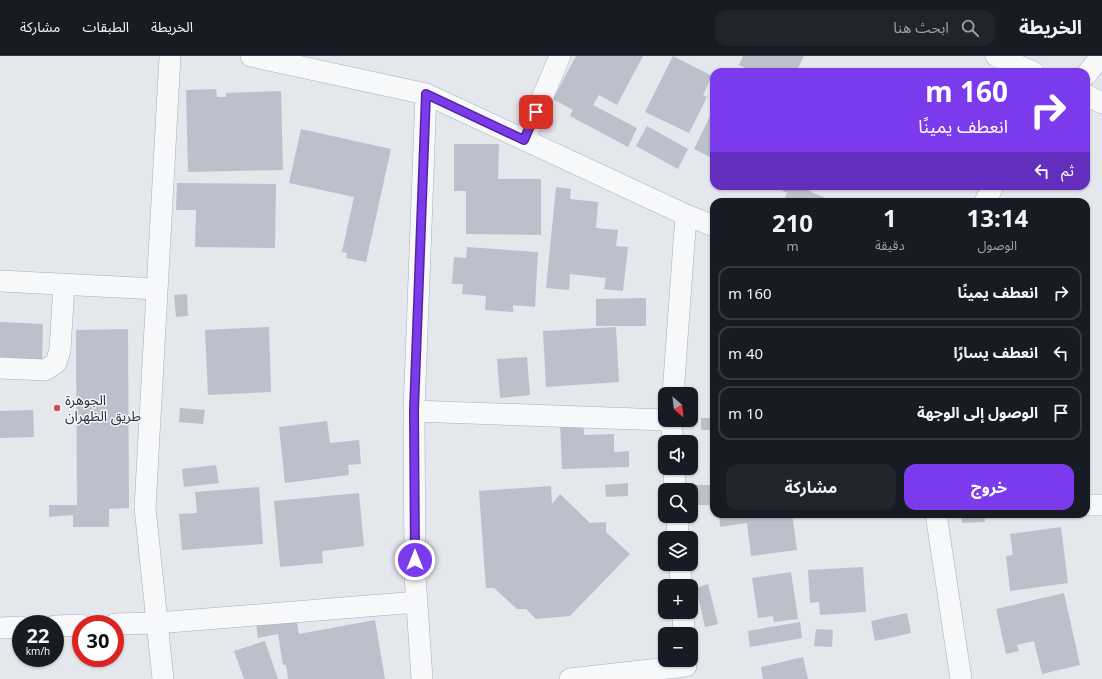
<!DOCTYPE html>
<html lang="ar">
<head>
<meta charset="utf-8">
<style>
	body { margin:0; font-family:"Noto Sans","Noto Sans Arabic",sans-serif; background:#20242c; color:#f1f3f6; direction:rtl; height:100vh; display:flex; flex-direction:column; font-size:15px; white-space:nowrap }
	* { box-sizing:border-box; margin:0 }
	p { font-size:13px; color:#9ea1a6 }
	.icon { flex:none; width:22px; height:22px; fill:none; stroke:currentColor; stroke-width:2; stroke-linecap:round; stroke-linejoin:round }
	.map { position:relative; flex:1; overflow:hidden; direction:ltr }
	.sheet { position:absolute; left:710px; top:142px; width:380px; height:320px; display:flex; flex-direction:column; background:#171b24; border-radius:12px; box-shadow:0 1px 3px #0004; direction:rtl }
	.sheet>* { flex:none }
	.guide { position:absolute; left:710px; top:12px; width:380px; height:122px; border-radius:12px; box-shadow:0 1px 3px #0004; direction:rtl; background:#7c3aed; color:#fff; overflow:hidden }
	.needle { width:26px; rotate:152deg }
	.buttons { position:absolute; left:658px; top:331px; display:grid; gap:8px }
	.buttons a { display:grid; place-items:center; width:40px; height:40px; border-radius:8px; background:#171b24; box-shadow:0 1px 3px #0004; font-size:20px }
	.speed { position:absolute; left:12px; top:559px; display:flex; gap:8px; font-size:20px; font-weight:700; text-align:center }
	.speed>* { display:grid; place-content:center; width:52px; height:52px; border-radius:50%; background:#171b24; box-shadow:0 1px 3px #0004; line-height:1 }
	.speed small { font-size:10px; font-weight:400 }
	.speed .limit { border:6px solid #d22; background:#fff; color:#111 }
	.pin { position:absolute; display:grid; place-items:center; width:34px; height:34px; color:#fff; margin:-17px; border-radius:8px; box-shadow:0 2px 6px #0006 }
	.me { position:absolute; width:44px; margin:-22px; rotate:0deg; stroke-linejoin:round; filter:drop-shadow(0 0 3px #0008) }
	.turn { display:flex; align-items:center; gap:14px; height:84px; padding:0 16px; font-size:18px }
	.turn .icon { width:52px; height:52px; stroke-width:2.5 }
	.turn b { display:block; font-size:28px; line-height:34px }
	.then { display:flex; align-items:center; height:38px; padding:0 16px; background:#0003; gap:8px; font-size:15px }
	.eta { display:flex; justify-content:space-evenly; align-items:center; height:68px; text-align:center }
	.eta b { font-size:24px; font-weight:700; line-height:28px }
	.cta { display:flex; gap:8px; margin-top:auto; padding:8px 16px }
	.cta a { flex:1; height:46px; border-radius:12px; background:#7c3aed; color:#fff; font-size:16px; font-weight:700; line-height:46px; text-align:center }
	.cta a+a { background:#20242c; color:#f1f3f6 }
	ul { padding:0; list-style:none }
	li { display:flex; align-items:center; gap:12px; height:54px; margin:0 8px 6px; padding:0 8px; border:2px solid #363941; border-radius:12px }
	li div { flex:1 }
	li b { display:block; font-size:15px }
	li em { font-style:normal }
	header { display:flex; align-items:center; gap:24px; box-sizing:border-box; height:56px; padding:0 20px; background:#171b24; border-bottom:1px solid #363941 }
	header strong { font-size:19px }
	nav { display:flex; gap:22px; margin-inline-start:auto; font-size:14px }
	.search { width:280px; height:36px; background:#20242c; display:flex; align-items:center; gap:10px; box-sizing:border-box; padding:0 14px; border-radius:12px; color:#9ea1a6; font-size:15px }
	.map>svg:first-child { display:block }
	.building { fill:#bbc0ca }
	.lines { fill:none; stroke-linecap:round; stroke-linejoin:round }
	.minor-casing { stroke:#a9aeb7; stroke-width:22 }
	.minor { stroke:#f7f8fa; stroke-width:21 }
	.route-casing { stroke:#51269a; stroke-width:10 }
	.route { stroke:#7c3aed; stroke-width:7 }
	.poi-dot { fill:#d1495b; stroke:#f4f6f9; stroke-width:1.5 }
	.labels { text-anchor:middle; stroke-width:3; stroke-linejoin:round; paint-order:stroke }
	.poi-label { font-size:14px; fill:#2b3445; stroke:#f4f6f9; text-anchor:start }
</style>
</head>
<body>
<header>
<strong>الخريطة</strong>
<div class="search"><svg class="icon" aria-label="search" viewBox="0 0 24 24"><circle cx="10" cy="10" r="6"/><path d="M15 15l6 6"/></svg>ابحث هنا</div>
<nav><a>الخريطة</a><a>الطبقات</a><a>مشاركة</a></nav>
</header>
<div class="map">
<svg width="1102" height="623" viewBox="0 0 1102 623">
	<rect width="100%" height="100%" fill="#e4e7ec"/>
	<path class="building" d="M576,0H643L617,49L599,39L593,49L637,72L628,91L570,60L573,54L553,43Z
		M673,0L712,20L703,39L707,41L689,77L645,56Z
		M743,0H804L796,16H753L739,9Z
		M216,33L217,41H226V37L281,35L283,114L188,116L186,34Z
		M714,52V103L694,93Z
		M647,70L688,93L678,113L636,90Z
		M301,73L391,93L366,206L346,202L347,197L342,196L354,141L289,127Z
		M454,88H499L498,123H541V179L466,178V135H454Z
		M177,127L276,128L275,192L195,191L196,154H176Z
		M773,130H812L809,135L830,144L829,146H783L787,137Z
		M556,131L571,133L570,143L598,146L596,172L618,174L616,190L628,191L623,235L604,233L606,222L570,218L569,234L546,232Z
		M467,191L538,196L535,251L513,249V256L485,254L486,240L462,238L463,228H452L454,201L466,202Z
		M187,238L188,260L176,261L174,239Z
		M646,242V270H596V243Z
		M0,266L43,268L42,307L0,305Z
		M269,271L271,336L208,339L205,274Z
		M616,271L619,326L546,331L543,275Z
		M128,273L129,452L109,453V471H73V459L49,461V449H77L76,274Z
		M527,301L530,339L500,342L497,303Z
		M180,352L205,354L203,368L179,366Z
		M33,354L34,381L0,382V355Z
		M701,362H714V374H701Z
		M327,365L330,387L359,384L361,408L348,409L349,419L285,427L279,371Z
		M583,365L584,379L614,378V396L629,395V411L562,413L560,366Z
		M216,409L219,427L184,431L182,413Z
		M714,409V420L709,412Z
		M628,427V440L606,441L605,429Z
		M694,429H712V449H693Z
		M551,430L552,448L560,438L590,467L606,466V476L630,498L570,560L536,563L526,553H517L494,532H486L479,435Z
		M259,431L263,488L182,494L179,458L197,457L195,436Z
		M359,437L364,490L322,495L323,507L280,511L274,445Z
		M719,458H792L797,494L751,500L747,467L720,471Z
		M961,458H984L985,466L962,467Z
		M1061,471L1068,527L1010,535L1006,500L1013,499L1010,478Z
		M863,511L866,556L820,559L819,546L810,547L808,514Z
		M791,516L798,563L774,566L773,560L758,562L752,522Z
		M708,528L718,568L705,571L696,532Z
		M1064,537L1080,609L1042,618L1034,585L1017,589L1019,595L1006,598L996,553Z
		M907,557L911,577L875,585L871,565Z
		M296,560L299,578L375,564L385,623H288L286,609H283L278,578L258,582L256,566Z
		M800,566L802,582L750,591L748,575Z
		M816,573L833,574L832,591L814,590Z
		M265,585L278,623H244L234,595Z
		M803,601L808,623H763L761,611Z"/>
	<g class="lines">
		<defs>
			<path id="minor" d="M251,0L426,38L686,159L714,170
				M996,0L1033,16
				M1086,19L1101,0
				M1086,39L1102,47
				M524,84L560,0
				M985,146L993,130
				M0,225L157,233
				M0,312L45,314L56,307L60,294L64,228
				M673,338L686,159
				M414,355L665,364
				M671,364L673,386
				M674,412L675,434
				M1086,449H1102
				M936,458L961,623
				M677,460L678,482
				M680,508L681,530
				M683,556L684,578
				M115,568L157,567L417,546
				M55,570L81,569
				M0,572L21,571
				M163,623L145,452L170,0
				M422,623L415,519L414,355L426,38
				M570,623L686,610"/>
		</defs>
		<use href="#minor" class="minor-casing"/>
		<use href="#minor" class="minor"/>
	</g>
	<g class="lines">
		<defs>
			<path id="route" d="M415,504L414,354L426,38L524,84L536,56"/>
		</defs>
		<use href="#route" class="route-casing"/>
		<use href="#route" class="route"/>
	</g>
	<circle class="poi-dot" cx="57" cy="352" r="4"/>
	<g class="labels">
		<g class="poi-label">
			<text x="65" y="349">الجوهرة<tspan x="65" dy="16">طريق الظهران</tspan></text>
		</g>
	</g>
</svg>
<div class="buttons">
<a><svg class="needle" viewBox="-14 -14 28 28"><path d="M0-13l5 13h-10z" fill="#e53935"/><path d="M0 13l5-13h-10z" fill="#9ea1a6"/></svg></a>
<a><svg class="icon" aria-label="sound" viewBox="0 0 24 24"><path d="M4 9h4l5-4v14l-5-4H4zM17 9q2 3 0 6"/></svg></a>
<a><svg class="icon" aria-label="search" viewBox="0 0 24 24"><circle cx="10" cy="10" r="6"/><path d="M15 15l6 6"/></svg></a>
<a><svg class="icon" aria-label="layers" viewBox="0 0 24 24"><path d="M12 4l9 5-9 5-9-5zM3 14l9 5 9-5"/></svg></a>
<a>+</a>
<a>−</a>
</div>
<div class="speed"><div>22<small>km/h</small></div><div class="limit">30</div></div>
<div class="pin" style="left:536px;top:56px;background:#d93025"><svg class="icon" aria-label="arrive" viewBox="0 0 24 24"><path d="M6 21V4h12l-3 4 3 4H6"/></svg></div>
<svg class="me" style="left:415px;top:504px" viewBox="-20 -20 40 40"><circle r="17" fill="#7c3aed" stroke="#fff" stroke-width="3"/><path d="M0-11L8 9 0 5-8 9z" fill="#fff"/></svg>
<div class="guide">
<div class="turn"><svg class="icon" aria-label="right" viewBox="0 0 24 24"><path d="M7 20v-9h11M14 6l5 5-5 5"/></svg><div><b>160 m</b>انعطف يمينًا</div></div>
<div class="then">ثم<svg class="icon" aria-label="left" viewBox="0 0 24 24"><path d="M17 20v-9H6M10 6l-5 5 5 5"/></svg></div>
</div>
<section class="sheet">
<div class="eta">
<div><b>13:14</b><p>الوصول</p></div>
<div><b>1</b><p>دقيقة</p></div>
<div><b>210</b><p>m</p></div>
</div>
<ul>
<li><svg class="icon" aria-label="right" viewBox="0 0 24 24"><path d="M7 20v-9h11M14 6l5 5-5 5"/></svg><div><b>انعطف يمينًا</b></div><em>160 m</em></li>
<li><svg class="icon" aria-label="left" viewBox="0 0 24 24"><path d="M17 20v-9H6M10 6l-5 5 5 5"/></svg><div><b>انعطف يسارًا</b></div><em>40 m</em></li>
<li><svg class="icon" aria-label="arrive" viewBox="0 0 24 24"><path d="M6 21V4h12l-3 4 3 4H6"/></svg><div><b>الوصول إلى الوجهة</b></div><em>10 m</em></li>
</ul>
<div class="cta"><a>خروج</a><a>مشاركة</a></div>
</section>
</div>
</body>
</html>
